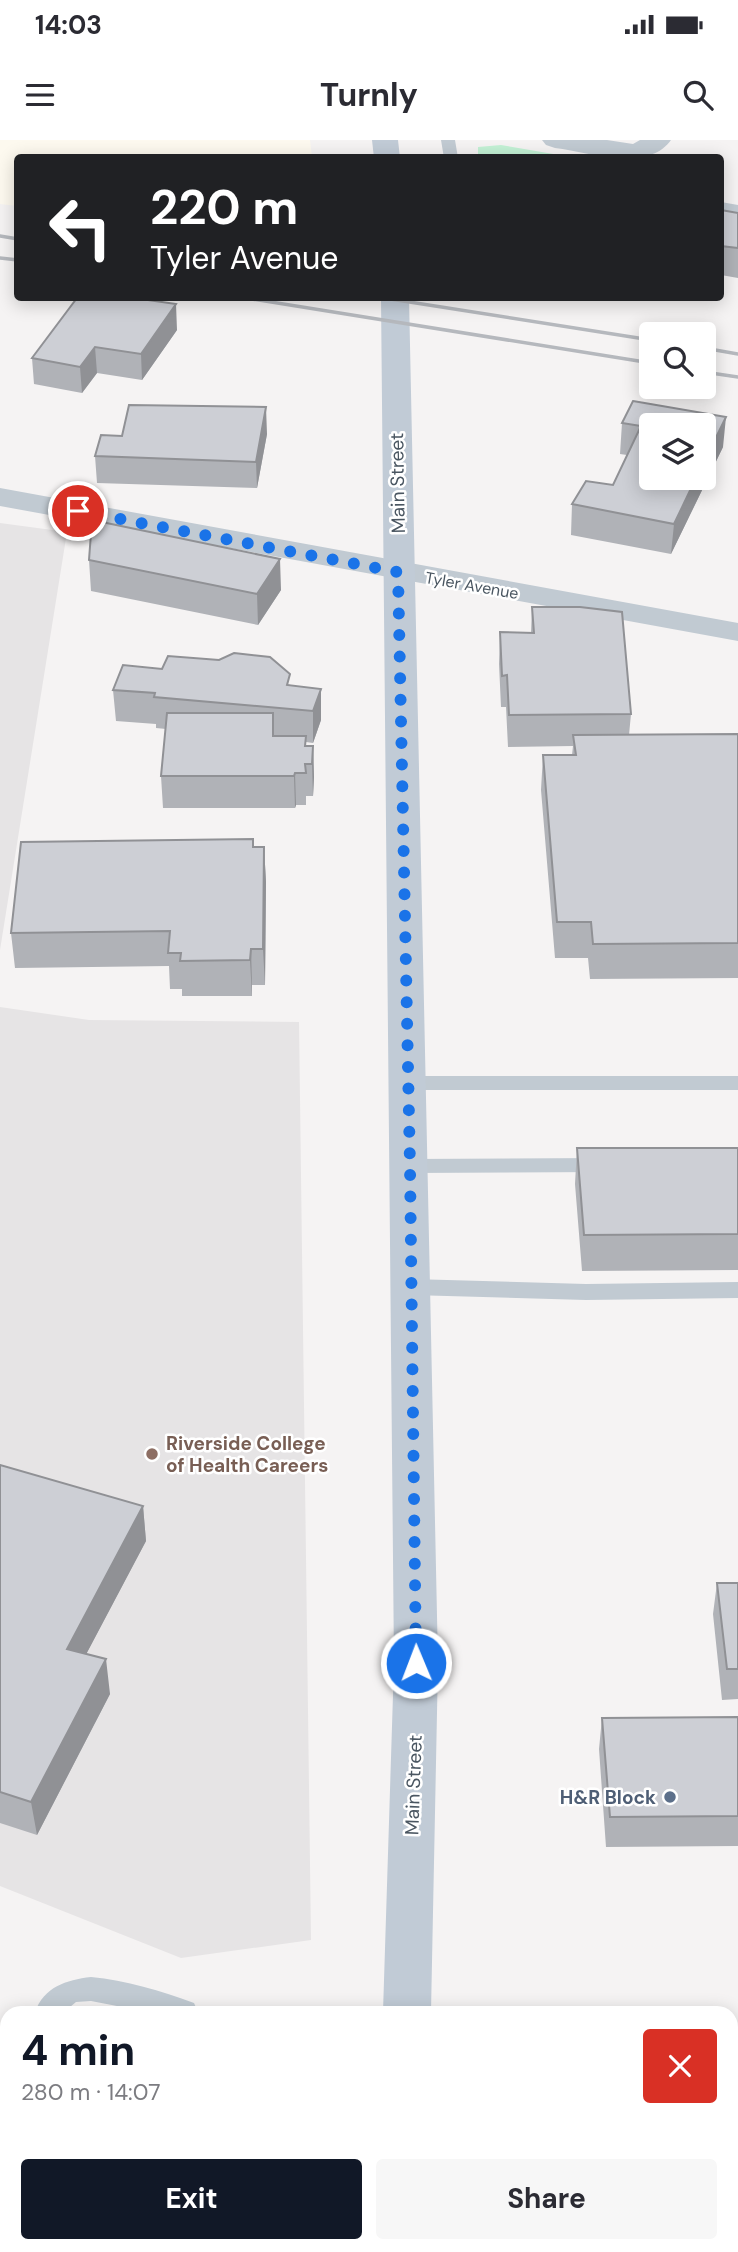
<!DOCTYPE html>
<html lang="en">
<head>
<meta charset="utf-8">
<style>
	body { margin:0; font-family:"DM Sans",sans-serif; background:#f7f7f7; color:#2b2b33; height:100vh; display:flex; flex-direction:column; font-size:26px; white-space:nowrap }
	* { box-sizing:border-box; margin:0 }
	p { font-size:23px; color:#7c7c81 }
	.icon { flex:none; width:38px; height:38px; fill:none; stroke:currentColor; stroke-width:2; stroke-linecap:round; stroke-linejoin:round }
	.map { position:relative; flex:1; overflow:hidden }
	.panel { position:absolute; left:0px; top:1866px; width:738px; height:247px; display:flex; flex-direction:column; background:#fff; border-radius:21px 21px 0 0; box-shadow:0 4px 18px #0003 }
	.panel>* { flex:none }
	.banner { position:absolute; left:14px; top:14px; width:710px; height:147px; border-radius:7px; box-shadow:0 4px 18px #0003; background:#202124; color:#fff; overflow:hidden }
	.buttons { position:absolute; left:639px; top:182px; display:grid; gap:14px }
	.buttons a { display:grid; place-items:center; width:77px; height:77px; border-radius:7px; background:#fff; box-shadow:0 4px 18px #0003; font-size:35px }
	.pin { position:absolute; display:grid; place-items:center; width:60px; height:60px; color:#fff; margin:-30px; border:4px solid #fff; border-radius:50%; box-shadow:0 2px 7px #0007 }
	.me { position:absolute; width:77px; margin:-38px; rotate:359deg; stroke-linejoin:round; filter:drop-shadow(0 0 5px #0008) }
	.turn { display:flex; align-items:center; gap:24px; height:147px; padding:0 21px; font-size:32px }
	.turn .icon { width:91px; height:91px; stroke-width:2.5 }
	.turn b { display:block; font-size:49px; line-height:60px }
	.round { display:grid; place-items:center; flex:none; width:74px; height:74px; border-radius:7px; background:#f7f7f7 }
	.overview { display:flex; align-items:center; justify-content:space-between; height:119px; padding:0 21px }
	h1 { font-size:42px; font-weight:700; line-height:52px; color:#111827 }
	.cta { display:flex; gap:14px; margin-top:auto; padding:14px 21px }
	.cta a { flex:1; height:80px; border-radius:7px; background:#111827; color:#fff; font-size:28px; font-weight:700; line-height:80px; text-align:center }
	.cta a+a { background:#f7f7f7; color:#2b2b33 }
	.status { display:flex; justify-content:space-between; align-items:center; height:49px; padding:0 35px; background:#fff; direction:ltr }
	.status svg { height:19px; fill:currentColor }
	header { display:flex; justify-content:space-between; align-items:center; height:91px; padding:0 21px; background:#fff; font-size:32px; font-weight:700 }
	.map>svg:first-child { display:block }
	.commercial { fill:#fdf9ef }
	.education { fill:#e6e4e5 }
	.green { fill:#c3f1d5 }
	.lines { fill:none; stroke-linecap:round; stroke-linejoin:round }
	.lane { fill:#c1cad2; fill-rule:evenodd }
	.street { fill:#c1cad2; fill-rule:evenodd }
	.secondary { fill:#c1cbd6; fill-rule:evenodd }
	.rail { stroke:#b5b8bd; stroke-width:3.5 }
	.wall { fill:#b0b2b7 }
	.shaded-wall { fill:#909195 }
	.building { fill:#cdcfd5; stroke:#909195; stroke-width:2 }
	.route { stroke:#1a73e8; stroke-width:12; stroke-dasharray:0 21.6 }
	.education-dot { fill:#8d6e63; stroke:#fff; stroke-width:2.5 }
	.service-dot { fill:#5c6f8a; stroke:#fff; stroke-width:2.5 }
	.labels { text-anchor:middle; stroke-width:5; stroke-linejoin:round; paint-order:stroke }
	.far-street-label { font-size:16px; fill:#4a5661; stroke:#fff }
	.street-label { font-size:19px; fill:#4a5661; stroke:#fff }
	.education-label { font-size:19px; font-weight:bold; fill:#785e54; stroke:#fff; text-anchor:start }
	.service-label { font-size:19px; font-weight:bold; fill:#4e5e75; stroke:#fff; text-anchor:end }
</style>
</head>
<body>
<div class="status"><b>14:03</b><svg viewBox="0 0 49 12"><path d="M0 12V9h3v3zM5 12V6h3v6zM10 12V3h3v9zM15 12V0h3v12zM26 1h20v11H26zM47 4h2v5h-2z"/></svg></div>
<header><svg class="icon" aria-label="menu" viewBox="0 0 24 24"><path d="M4 6h16M4 12h16M4 18h16"/></svg>Turnly<svg class="icon" aria-label="search" viewBox="0 0 24 24"><circle cx="10" cy="10" r="6"/><path d="M15 15l6 6"/></svg></header>
<div class="map">
<svg width="738" height="2112" viewBox="0 0 738 2112">
	<rect width="100%" height="100%" fill="#f5f3f3"/>
	<path class="commercial" d="M0,0H310L312,17L18,18L17,66L0,64Z"/>
	<path class="education" d="M0,383L67,392L0,810Z
		M0,867L89,880L299,882L311,1800L181,1818L0,1746Z"/>
	<path class="green" d="M501,5L571,17H478V7Z"/>
	<g class="lines">
		<path class="lane" d="M441,0H455L458,18H444Z
			M408,936H738V950H408L398,943Z
			M603,1018L610,1020L613,1025L610,1030L603,1032L410,1033L403,1031L400,1026L403,1021L410,1019Z
			M411,1139L586,1144L738,1142V1158L586,1160L411,1155L403,1153L400,1147L403,1141Z
			M91,1837C126,1840 161,1851 194,1863L198,1872H148L91,1861L76,1862L64,1872H35C44,1847 66,1840 91,1837Z
			M7,1952V1991L0,1994V1955Z
			M0,2030L7,2032V2058L0,2056Z"/>
		<path class="street" d="M542,0H607L633,4L640,0H671C648,33 588,12 555,8L546,5Z
			M721,62L738,65V81L721,78Z
			M0,348L738,483V501L0,366Z"/>
		<path class="secondary" d="M372,0H398L400,18H374Z
			M381,158H409L438,1523L431,1872H383L394,1523Z
			M373,2105H425V2112H373Z"/>
		<path class="rail" d="M0,96L18,99
			M0,118L18,120
			M246,158L651,223
			M384,158L651,200
			M704,208L738,214
			M704,232L738,237"/>
	</g>
	<path class="wall" d="M721,70L738,73V138L721,135Z
		M177,190L142,240L97,233L82,253L34,244L32,218Z
		M633,261L723,307L671,414L571,395L572,364L613,345L627,315L620,314L622,283Z
		M267,294L257,348L97,343L95,316L122,296Z
		M89,420L281,450L258,485L91,451Z
		M532,467L631,574L629,595L738,594V838L590,839L588,818H555L541,650L543,615H572L573,606L508,607L506,567H501L499,524L500,492L531,493Z
		M219,520L290,545L321,580L313,603L306,602V606H313L314,637L313,656H306V665H296L295,668H163L161,636L166,589L156,588V584L116,581L113,550L162,529Z
		M253,707H264L266,742L265,845H252V856H182V849H170L169,826L15,828L11,793Z
		M577,1008H738V1130L582,1131L575,1044Z
		M0,1325L143,1366L146,1401L86,1514L110,1554L37,1695L0,1683Z
		M717,1443H738V1559L722,1560L713,1474Z
		M738,1577V1706L606,1707L599,1609L602,1578Z
		M738,1890V2009L732,2008V1928Z"/>
	<path class="shaded-wall" d="M176,164L177,190L142,240L141,214Z
		M95,207L97,233L82,253L80,227Z
		M266,267L267,294L257,348L256,322Z
		M726,277L723,307L671,414L674,384L696,338H704V322Z
		M280,419L281,450L258,485L257,454Z
		M321,549V580L313,603V571Z
		M313,606L314,637L313,656L312,624Z
		M295,633L296,665L295,668L294,636Z
		M264,707L266,742L265,845L263,809Z
		M251,809L252,845V856L250,820Z
		M143,1366L146,1401L71,1543L67,1509Z
		M106,1519L110,1554L37,1695L31,1662Z"/>
	<path class="building" d="M721,70L738,73V108L721,106Z
		M77,158H134L176,164L141,214L95,207L80,227L32,218Z
		M633,261L726,277L704,322V285H651V338H696L674,384L572,364L586,341L613,345L641,286L622,283Z
		M129,265L266,267L256,322L95,316L101,295L122,296Z
		M92,380L280,419L257,454L89,420Z
		M532,467H580L622,472L631,574L509,575L507,535L502,536L500,492L534,493Z
		M234,513L270,517L290,534L287,545L321,549L313,571L154,557L155,553L113,550L123,525L162,529L168,516L219,520Z
		M167,573H273V596H306L305,606H313L312,624H305L306,633H295L294,636H161Z
		M738,594V803L593,804L591,782H557L543,615H576L573,595Z
		M253,699V707H264L263,809H251L250,820L180,821L181,813H168L170,791L11,793L21,702Z
		M577,1008H738V1094L584,1095Z
		M0,1325L143,1366L67,1509L106,1519L31,1662L0,1652Z
		M717,1443H738V1529H727Z
		M738,1577V1676L610,1677L602,1578Z
		M738,1891V1984L732,1983V1932Z"/>
	<g class="lines">
		<path class="route" d="M78,371L398,432L410,1026L416,1523"/>
	</g>
	<circle class="education-dot" cx="152" cy="1314" r="7"/>
	<circle class="service-dot" cx="670" cy="1657" r="7"/>
	<g class="labels">
		<g class="far-street-label">
			<text transform="translate(472 445) rotate(10)" y="6">Tyler Avenue</text>
		</g>
		<g class="street-label">
			<text transform="translate(397 343) rotate(-91)" y="7">Main Street</text>
			<text transform="translate(413 1645) rotate(-88)" y="7">Main Street</text>
		</g>
		<g class="education-label">
			<text x="166" y="1310">Riverside College<tspan x="166" dy="22">of Health Careers</tspan></text>
		</g>
		<g class="service-label">
			<text x="656" y="1664">H&amp;R Block</text>
		</g>
	</g>
</svg>
<div class="buttons">
<a><svg class="icon" aria-label="search" viewBox="0 0 24 24"><circle cx="10" cy="10" r="6"/><path d="M15 15l6 6"/></svg></a>
<a><svg class="icon" aria-label="layers" viewBox="0 0 24 24"><path d="M12 4l9 5-9 5-9-5zM3 14l9 5 9-5"/></svg></a>
</div>
<div class="pin" style="left:78px;top:371px;background:#d93025"><svg class="icon" aria-label="arrive" viewBox="0 0 24 24"><path d="M6 21V4h12l-3 4 3 4H6"/></svg></div>
<svg class="me" style="left:416px;top:1523px" viewBox="-20 -20 40 40"><circle r="17" fill="#1a73e8" stroke="#fff" stroke-width="3"/><path d="M0-11L8 9 0 5-8 9z" fill="#fff"/></svg>
<div class="banner">
<div class="turn"><svg class="icon" aria-label="left" viewBox="0 0 24 24"><path d="M17 20v-9H6M10 6l-5 5 5 5"/></svg><div><b>220 m</b>Tyler Avenue</div></div>
</div>
<section class="panel">
<div class="overview"><div><h1>4 min</h1><p>280 m · 14:07</p></div><a class="round" style="background:#d93025;color:#fff"><svg class="icon" aria-label="close" viewBox="0 0 24 24"><path d="M6 6l12 12M18 6L6 18"/></svg></a></div>
<div class="cta"><a>Exit</a><a>Share</a></div>
</section>
</div>
</body>
</html>
